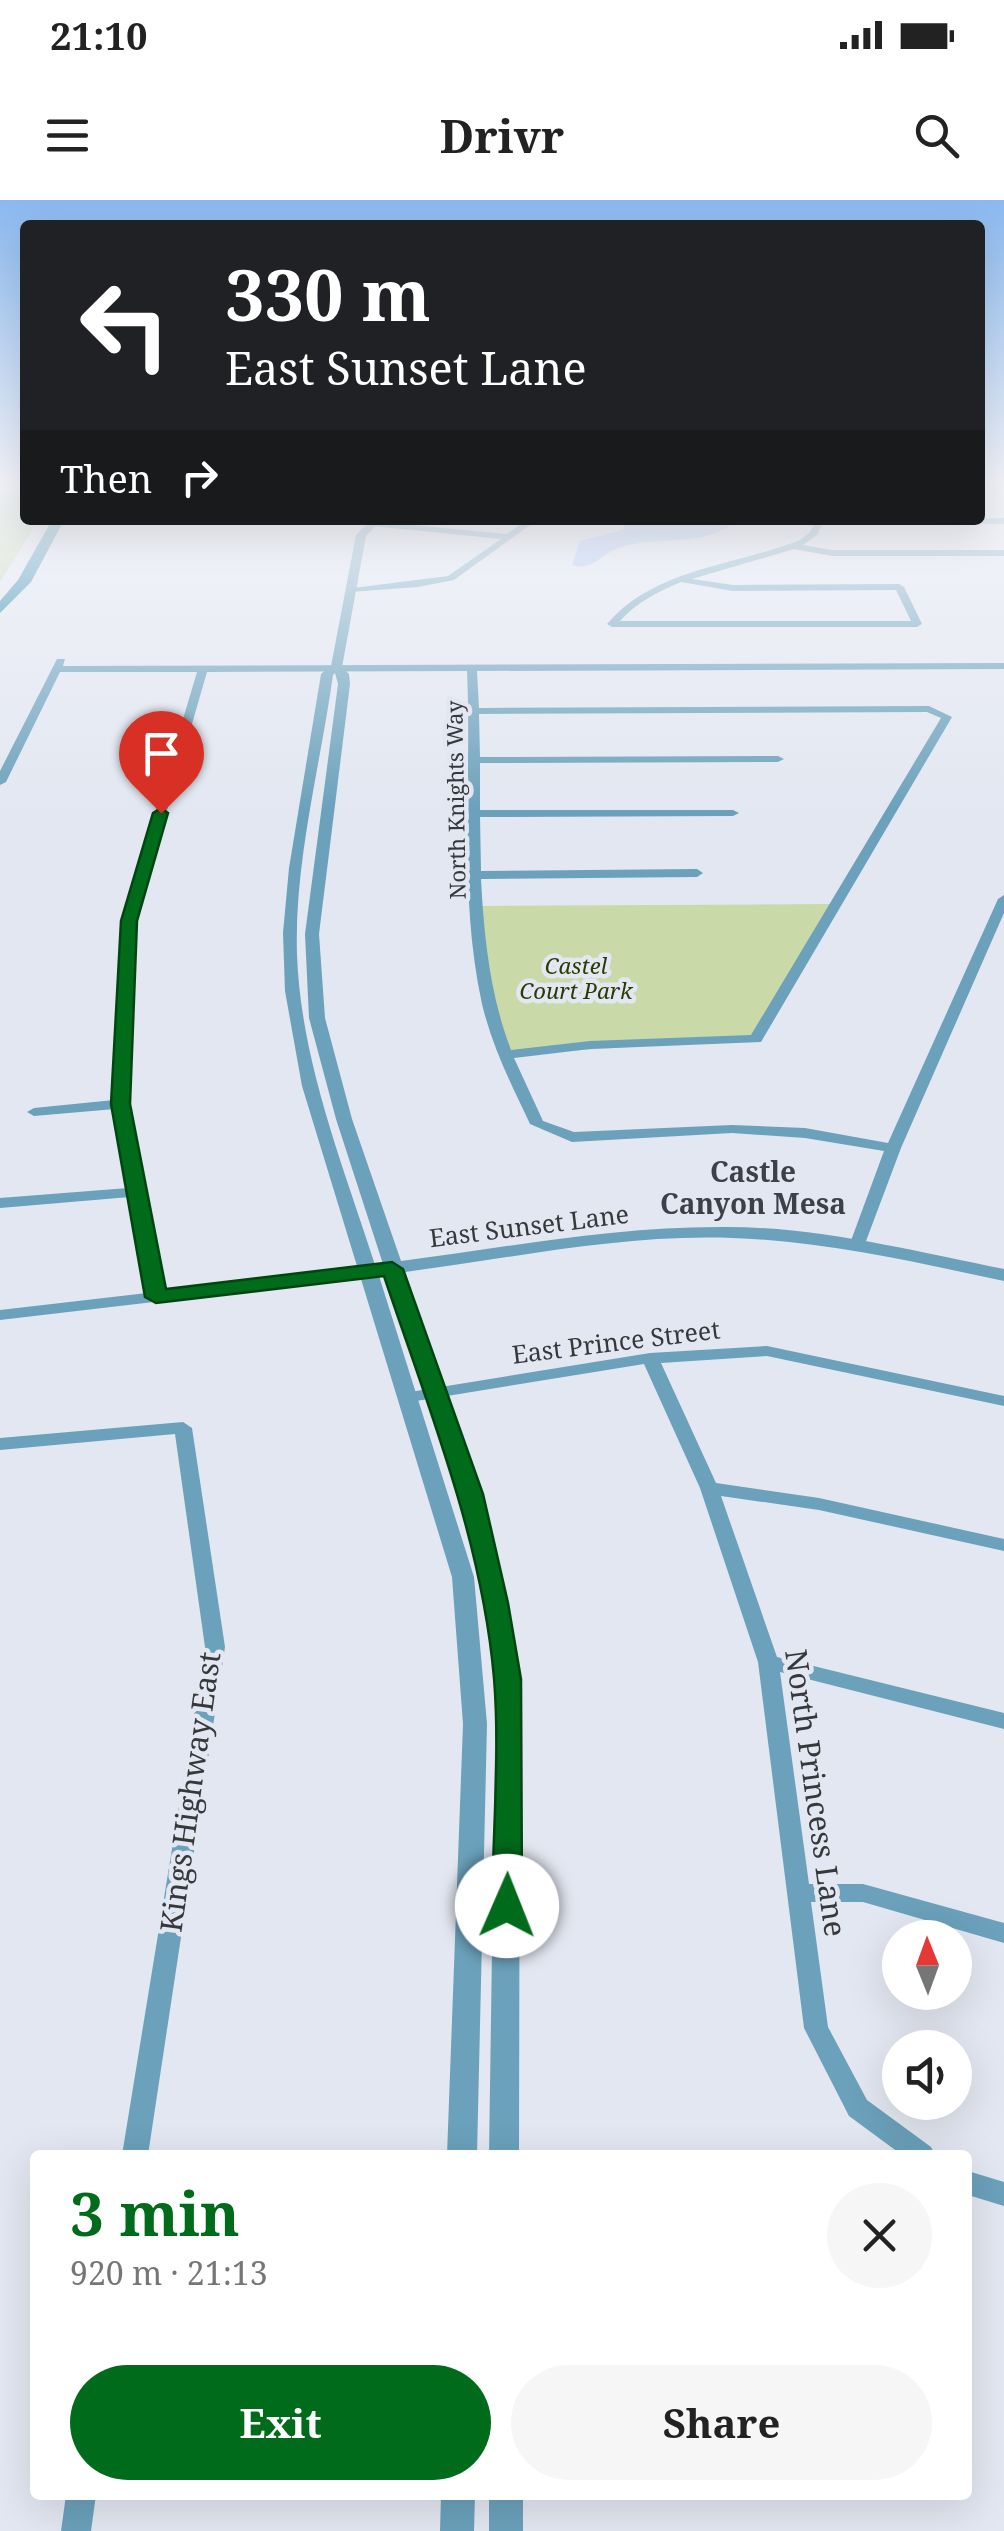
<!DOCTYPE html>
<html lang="en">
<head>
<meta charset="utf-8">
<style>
	body { margin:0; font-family:"Noto Serif",serif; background:#f6f6f6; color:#222; height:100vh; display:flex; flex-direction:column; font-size:38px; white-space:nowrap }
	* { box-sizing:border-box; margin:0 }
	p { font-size:32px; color:#767676 }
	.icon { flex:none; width:55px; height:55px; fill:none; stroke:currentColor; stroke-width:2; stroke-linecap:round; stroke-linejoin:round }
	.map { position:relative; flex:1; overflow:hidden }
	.details { position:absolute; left:30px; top:1950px; width:942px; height:350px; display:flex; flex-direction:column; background:#fff; border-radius:10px; box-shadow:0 10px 40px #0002 }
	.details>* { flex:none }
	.banner { position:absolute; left:20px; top:20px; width:965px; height:305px; border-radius:10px; box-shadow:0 10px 40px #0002; background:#202124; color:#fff; overflow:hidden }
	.needle { width:65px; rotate:359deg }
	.buttons { position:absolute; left:882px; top:1720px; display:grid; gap:20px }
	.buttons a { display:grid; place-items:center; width:90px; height:90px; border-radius:50%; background:#fff; box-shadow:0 10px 40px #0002; font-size:50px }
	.pin { position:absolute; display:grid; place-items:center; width:85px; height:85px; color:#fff; margin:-102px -42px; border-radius:50% 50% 50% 0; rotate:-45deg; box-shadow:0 0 10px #0007 }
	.pin .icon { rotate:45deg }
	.me { position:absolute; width:110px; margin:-55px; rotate:1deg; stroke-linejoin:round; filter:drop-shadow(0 0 8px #0008) }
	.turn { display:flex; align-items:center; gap:35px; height:210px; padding:0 40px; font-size:45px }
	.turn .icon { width:130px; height:130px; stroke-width:2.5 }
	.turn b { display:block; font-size:70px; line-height:85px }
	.then { display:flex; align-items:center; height:95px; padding:0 40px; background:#0003; gap:20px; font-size:38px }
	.round { display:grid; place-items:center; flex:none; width:105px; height:105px; border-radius:52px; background:#f6f6f6 }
	.summary { display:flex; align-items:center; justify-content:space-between; height:170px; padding:0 40px }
	h1 { font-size:60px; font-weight:700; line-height:75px; color:#006b1a }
	.action { display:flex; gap:20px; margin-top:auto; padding:20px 40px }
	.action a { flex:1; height:115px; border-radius:60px; background:#006b1a; color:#fff; font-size:40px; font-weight:700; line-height:115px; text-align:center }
	.action a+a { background:#f6f6f6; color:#222 }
	.status { display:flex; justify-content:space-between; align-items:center; height:70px; padding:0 50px; background:#fff; direction:ltr }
	.status svg { height:28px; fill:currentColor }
	header { display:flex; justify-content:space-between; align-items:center; height:130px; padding:0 40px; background:#fff; font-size:45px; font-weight:700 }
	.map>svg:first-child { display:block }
	.green { fill:#c9d9a8 }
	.water { fill:#a1c0fc }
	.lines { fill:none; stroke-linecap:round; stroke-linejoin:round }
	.minor { fill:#6ba1bb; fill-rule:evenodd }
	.tertiary { fill:#6ba1bb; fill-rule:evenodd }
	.secondary { fill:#197da4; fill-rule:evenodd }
	.route { fill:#006b1a; stroke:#004611; stroke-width:2.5 }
	.labels { text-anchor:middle; stroke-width:9; stroke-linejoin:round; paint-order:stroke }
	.far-street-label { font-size:22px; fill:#37383c; stroke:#e3e7f1 }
	.far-park-label { font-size:22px; font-style:italic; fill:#2d3905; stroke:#e3e7f1 }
	.street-label { font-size:25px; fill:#37383c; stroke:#e3e7f1 }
	.neighbourhood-label { font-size:28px; font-weight:bold; fill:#3d4048; stroke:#e3e7f1 }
	.near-street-label { font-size:30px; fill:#37383c; stroke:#e3e7f1 }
</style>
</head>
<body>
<div class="status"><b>21:10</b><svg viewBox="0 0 49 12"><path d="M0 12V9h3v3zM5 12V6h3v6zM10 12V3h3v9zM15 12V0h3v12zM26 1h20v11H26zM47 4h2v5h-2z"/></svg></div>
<header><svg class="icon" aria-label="menu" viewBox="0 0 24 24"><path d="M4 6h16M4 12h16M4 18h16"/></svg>Drivr<svg class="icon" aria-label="search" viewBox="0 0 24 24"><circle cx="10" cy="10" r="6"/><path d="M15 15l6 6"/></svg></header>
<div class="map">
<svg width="1004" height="2331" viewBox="0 0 1004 2331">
	<rect width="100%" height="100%" fill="#e3e7f1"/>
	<path class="green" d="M0,293L25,294V320H39L0,382Z
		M835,704L756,839L505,855L477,706Z"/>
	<path class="water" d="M627,320H736C704,351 650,333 614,350C597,358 592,371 572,365L580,341L623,330Z"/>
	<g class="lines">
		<path class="minor" d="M1004,318V324L943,323L939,320Z
			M527,320H537L454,380L418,387L350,392L345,389L448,376L501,339L372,326L369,321L507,334Z
			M816,320H824L817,335L803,345L832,350H1004V356H832L794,349L692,379L733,385L899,384L904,387L922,424L917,427H612L607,424C655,368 735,366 800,340L810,332ZM681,382L733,391L896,390L911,421H620C637,402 657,392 681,382Z
			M57,459H65L63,466L1004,463V469L477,471L479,508L929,506L952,517L761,842L590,849L514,858L543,921L574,932L732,925L805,928L888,943L998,699L1004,695V713L901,948L863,1049H851L849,1046L884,951L805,938L732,933L572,942L530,924C511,884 492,846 482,804C458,693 472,583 467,471L207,472L135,721L128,904L163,1091L377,1066L385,1071L377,1076L0,1120V1110L147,1093L130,997L0,1008V998L128,988L115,909L34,916L27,912L34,908L114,900L123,721L197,472H60L6,582L0,585V571ZM927,512L941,518L751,835L590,841L511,850C490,795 484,737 481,679L697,677L703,673L697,669L481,671L480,617L733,616L739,613L733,610H480V563L778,562L784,559L778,556L480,557L479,514Z
			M767,1146L1004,1196V1206L767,1156L661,1163L716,1283L819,1298L1004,1339V1351L819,1310L721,1296L777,1457L1004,1513V1529L780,1472L809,1684H863L1004,1723V1743L863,1702H811L828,1827L867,1900L931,1947L935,1955H902L849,1916L804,1828L758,1462L700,1288L644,1164L410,1202L401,1197L410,1192L650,1153Z
			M183,1222L192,1228L225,1447L148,1955H122L205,1447L175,1234L0,1250V1238Z
			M968,1971L1004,1982V2006L968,1995Z
			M66,2295H96L91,2331H61Z"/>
		<path class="tertiary" d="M371,320H381L366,336L342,467L349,474L350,484L319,734L325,818L352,919L401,1061C509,1047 617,1026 726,1027C820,1027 912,1051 1004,1069V1081C914,1062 824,1041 732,1038C623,1034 513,1058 405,1072L481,1294L497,1358L520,1479L519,1955H489L496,1479L475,1358L459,1294L387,1075L379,1076L474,1377L487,1524L477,1955H447L463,1524L452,1377L302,886L285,791L283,733L289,668L321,474L331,466L356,335ZM335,473L338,484L305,734L309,818L336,919L383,1064L375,1065C343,965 301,862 297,755C294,662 320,568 333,475Z
			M441,2295H475L474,2331H440Z
			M489,2295H523V2331H489Z"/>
		<path class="secondary" d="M52,320H64L31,382L0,413V401L18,380Z"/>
	</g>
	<linearGradient id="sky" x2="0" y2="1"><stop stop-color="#8bb9f0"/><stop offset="0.46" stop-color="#f2f4f9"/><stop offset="1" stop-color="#f2f4f9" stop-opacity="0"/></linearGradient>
	<rect width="1004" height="611" fill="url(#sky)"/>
	<path class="route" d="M161,608L168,613L137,721L130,904L166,1089L392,1062L403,1069L483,1294L508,1403L521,1479L522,1706L518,1715L507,1718L496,1715L492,1706C493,1633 500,1550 494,1478C482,1339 428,1207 384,1076L156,1103L145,1097L111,904L121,721L153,613Z"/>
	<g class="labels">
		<g class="far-street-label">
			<text transform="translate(456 600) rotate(-91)" y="8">North Knights Way</text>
		</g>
		<g class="far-park-label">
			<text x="576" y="774">Castel<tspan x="576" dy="25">Court Park</tspan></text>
		</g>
		<g class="street-label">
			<text transform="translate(529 1026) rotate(-7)" y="9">East Sunset Lane</text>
			<text transform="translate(616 1142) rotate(-7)" y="9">East Prince Street</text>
		</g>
		<g class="neighbourhood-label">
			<text x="753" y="982">Castle<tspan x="753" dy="32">Canyon Mesa</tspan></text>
		</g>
		<g class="near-street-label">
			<text transform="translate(191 1592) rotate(-82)" y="10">Kings Highway East</text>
			<text transform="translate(815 1593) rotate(82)" y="10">North Princess Lane</text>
		</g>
	</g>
</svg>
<div class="buttons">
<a><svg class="needle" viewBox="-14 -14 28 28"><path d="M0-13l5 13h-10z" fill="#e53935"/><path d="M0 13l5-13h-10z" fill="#767676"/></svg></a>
<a><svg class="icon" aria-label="sound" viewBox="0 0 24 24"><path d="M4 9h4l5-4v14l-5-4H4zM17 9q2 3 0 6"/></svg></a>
</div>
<div class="pin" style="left:161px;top:613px;background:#d93025"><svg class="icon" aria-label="arrive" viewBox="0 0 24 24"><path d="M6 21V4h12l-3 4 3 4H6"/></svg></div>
<svg class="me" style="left:507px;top:1706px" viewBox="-20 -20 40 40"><circle r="19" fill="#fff"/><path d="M0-13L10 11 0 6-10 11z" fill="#006b1a"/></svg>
<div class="banner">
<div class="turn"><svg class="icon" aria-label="left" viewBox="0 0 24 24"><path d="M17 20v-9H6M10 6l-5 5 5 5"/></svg><div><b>330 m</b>East Sunset Lane</div></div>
<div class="then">Then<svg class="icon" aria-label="right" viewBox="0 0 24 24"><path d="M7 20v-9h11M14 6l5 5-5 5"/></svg></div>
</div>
<section class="details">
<div class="summary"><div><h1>3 min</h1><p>920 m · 21:13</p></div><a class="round"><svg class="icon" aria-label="close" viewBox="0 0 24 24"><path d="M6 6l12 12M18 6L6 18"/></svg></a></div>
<div class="action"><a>Exit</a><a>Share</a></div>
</section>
</div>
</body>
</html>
